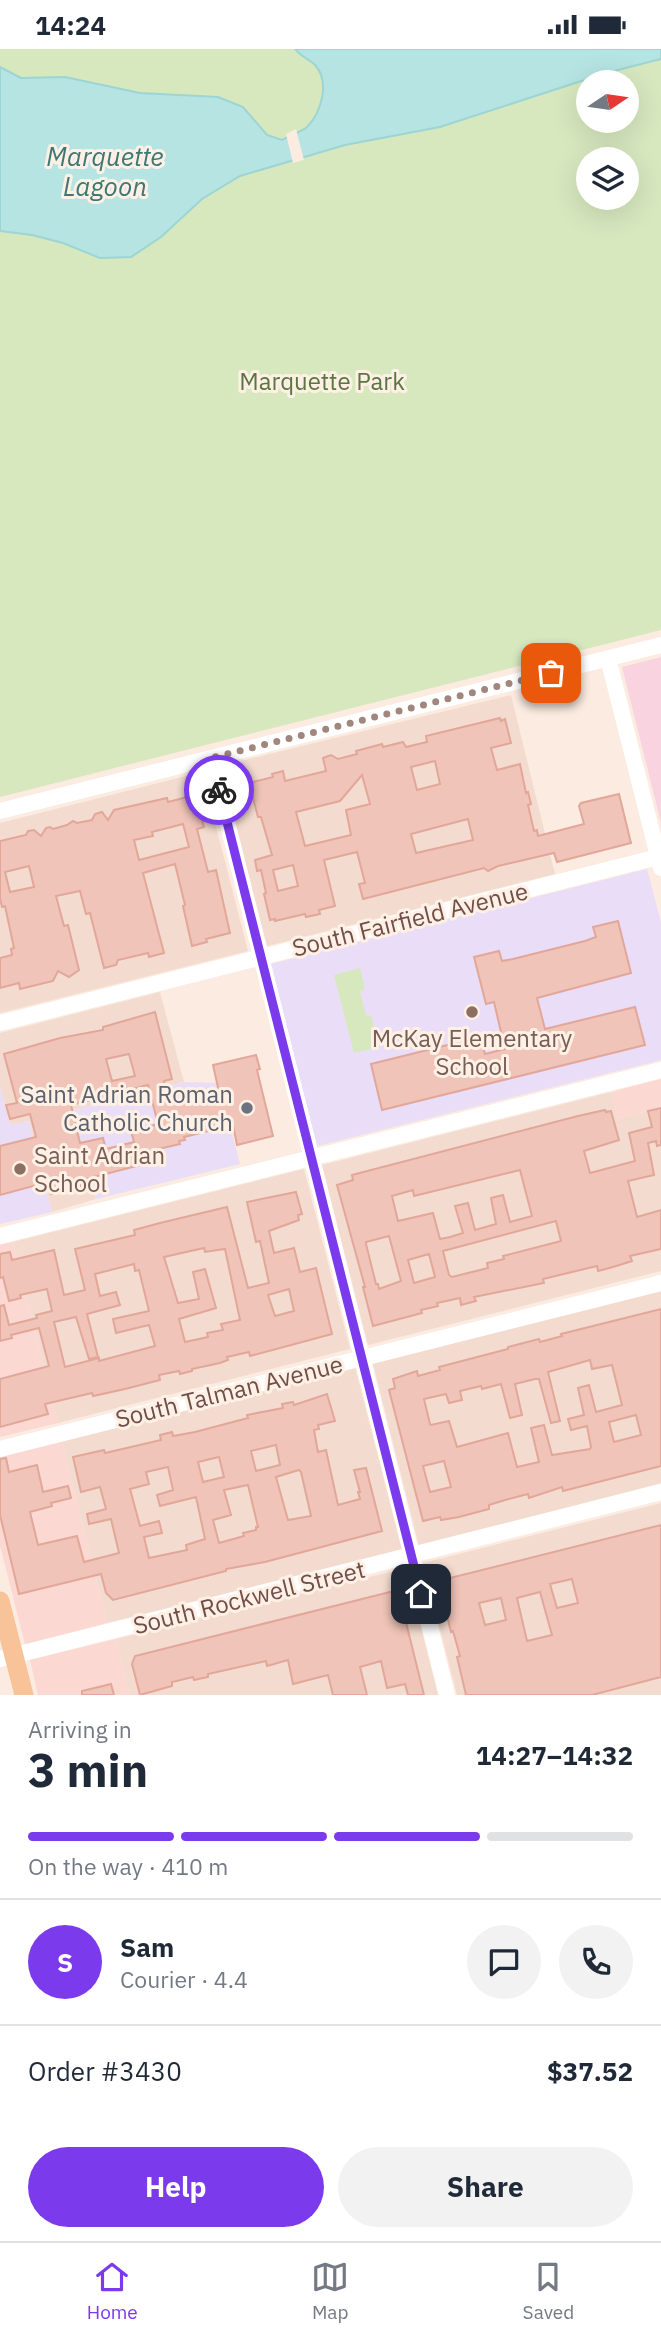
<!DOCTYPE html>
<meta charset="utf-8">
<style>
body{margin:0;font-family:"IBM Plex Sans",sans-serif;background:#f2f2f3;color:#1f2937;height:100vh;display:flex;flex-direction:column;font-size:26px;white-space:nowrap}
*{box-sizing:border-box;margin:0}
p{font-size:23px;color:#747a83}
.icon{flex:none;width:38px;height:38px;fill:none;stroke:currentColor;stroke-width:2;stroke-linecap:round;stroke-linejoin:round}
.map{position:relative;height:1646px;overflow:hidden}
.details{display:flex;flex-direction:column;background:#fff;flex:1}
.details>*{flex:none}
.needle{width:46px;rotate:77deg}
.buttons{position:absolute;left:576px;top:21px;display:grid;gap:14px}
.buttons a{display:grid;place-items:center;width:63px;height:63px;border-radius:50%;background:#fff;box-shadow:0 7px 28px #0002;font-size:35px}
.pin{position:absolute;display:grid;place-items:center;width:60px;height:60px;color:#fff;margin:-30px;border-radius:14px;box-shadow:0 4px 10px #0006}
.courier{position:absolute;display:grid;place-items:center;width:70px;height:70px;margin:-35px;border:5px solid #7c3aed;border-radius:50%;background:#fff;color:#222;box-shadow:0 2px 9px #0007}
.summary em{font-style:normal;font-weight:700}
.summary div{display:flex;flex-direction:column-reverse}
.summary{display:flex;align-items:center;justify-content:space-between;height:119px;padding:0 28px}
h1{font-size:46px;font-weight:700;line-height:52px}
.bar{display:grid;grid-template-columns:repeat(4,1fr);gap:10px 7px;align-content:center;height:84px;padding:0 28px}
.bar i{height:9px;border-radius:5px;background:#e0e1e3}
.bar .active{background:#7c3aed}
.bar p{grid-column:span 4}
.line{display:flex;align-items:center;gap:18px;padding:0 28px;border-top:2px solid #e0e1e3}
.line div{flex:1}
.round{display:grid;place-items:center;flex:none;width:74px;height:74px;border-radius:37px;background:#f2f2f3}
.action{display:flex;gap:14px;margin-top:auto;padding:14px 28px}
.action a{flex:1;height:80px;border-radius:42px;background:#7c3aed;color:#fff;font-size:28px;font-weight:700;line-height:80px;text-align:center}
.action a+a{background:#f2f2f3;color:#1f2937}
.status{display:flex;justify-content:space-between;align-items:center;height:49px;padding:0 35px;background:#fff;direction:ltr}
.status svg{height:19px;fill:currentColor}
.tab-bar{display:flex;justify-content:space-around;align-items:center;height:98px;border-top:2px solid #e0e1e3;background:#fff;font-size:19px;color:#747a83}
.tab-bar a{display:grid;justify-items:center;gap:4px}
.tab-bar .active{color:#7c3aed}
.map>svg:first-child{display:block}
</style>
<div class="status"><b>14:24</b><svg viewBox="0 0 49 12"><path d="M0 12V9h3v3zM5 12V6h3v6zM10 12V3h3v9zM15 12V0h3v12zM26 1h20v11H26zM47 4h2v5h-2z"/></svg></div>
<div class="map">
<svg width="661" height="1646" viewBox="0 0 661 1646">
<rect width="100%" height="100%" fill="#fbebe0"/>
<!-- residential -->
<path fill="#f3dccf" d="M511 646 555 825 267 897 220 717Z
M202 723 248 902 0 964V774Z
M160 943 184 1033 73 1061 96 1150 52 1163 29 1072 10 1076 0 1038V984Z
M611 1043 618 1070 661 1058V1222L368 1296 322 1116Z
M304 1120 350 1300 58 1374 13 1193Z
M661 1241V1434L419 1497 373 1315Z
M355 1318 402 1501 107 1574 62 1392Z
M661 1454V1646H457L423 1514Z
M406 1519 438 1646H130L116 1590Z"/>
<!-- commercial -->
<path fill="#fcd8d3" d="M661 1030V1058L618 1070 611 1043Z
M13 1193 58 1374 0 1388V1196Z
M62 1392 107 1574 25 1595 0 1497V1407Z
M116 1590 130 1646H38L30 1611Z"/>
<!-- education -->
<path fill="#e9ddf7" d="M647 820 661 873V1011L317 1097 271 915Z
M184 1033 219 1034 240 1115 96 1150 73 1061Z
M0 1038 10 1076 29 1072 52 1163 0 1175Z"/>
<!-- medical -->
<path fill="#f9d3df" d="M661 608V774L622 618Z"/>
<!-- green -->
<path fill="#d7e8bf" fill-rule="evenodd" d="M0 0H661V581L0 748ZM588 33H626V72H588ZM588 110H626V149H588Z
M360 919 365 940 360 942 366 967 371 966 379 998 354 1004 334 926Z"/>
<!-- water -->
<path fill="#b5e4e2" stroke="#9cd5d3" stroke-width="2" d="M295 0H661V10L606 24 440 78 345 96 240 127 202 150 161 188 131 208 100 209 63 194 32 186 0 182V18L21 29 65 28 140 44 218 48 243 58 267 86 282 91C289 87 301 83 307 78 321 64 330 34 316 17 311 11 302 9 295 0Z"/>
<!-- pier -->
<path fill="#fbebe0" d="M296 80 304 111 293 114 286 85Z"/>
<!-- building -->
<path fill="#f0c4b8" stroke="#e2a799" stroke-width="2" fill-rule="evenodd" d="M500 669 501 672 505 670 511 694 491 699 497 721 520 715 526 744 528 743 531 755 528 756 534 782 537 781 538 787 584 775 579 757 581 754 619 745 631 794 557 813 554 804 498 817 488 822 484 819 363 850 359 835 365 834 357 803 324 811 335 857 319 861 320 865 306 868 305 865 275 872V870L270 871 264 845 266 844 261 821 257 822 255 811 272 806 261 768H258L249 734 273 728 272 725 283 722 285 732 326 722 323 709 331 706 338 710 357 705 356 702 382 695 383 698 403 693 406 698 427 693 426 687ZM435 712 440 735 417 741 411 718ZM362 726 370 755 346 761 351 786 305 797 296 763 340 752ZM468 770 473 791 416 804 411 785ZM293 816 298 837 278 842 273 821Z
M195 746 204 778 197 780 208 823 216 821 230 884 206 890 207 893 192 897 183 857 185 856 175 815 143 824 164 904 149 908 148 904 118 911 116 916 104 919 90 864 86 865 80 842 56 847 64 877 68 876 79 921 69 928 58 922 53 932 20 940 19 934 0 939V909L12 906 11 900 14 899 5 857 2 858 0 849V792L26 786 28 782 34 781 41 787 46 779 50 778 53 780 67 776 73 772 77 774 92 771 95 765 102 763 108 771 114 761 167 749 168 753ZM183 775 189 798 139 811 134 791 153 787 152 783ZM29 817 34 838 10 843 5 823Z
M618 872 631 924 537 949 545 980 635 958 645 996 382 1061 371 1015 480 988 485 1005 505 1000 494 953 486 955 474 908 499 902 502 912 513 910 585 892 596 888 593 878Z
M155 963 172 1030 164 1032 170 1055 219 1043 213 1016 256 1006 260 1020 257 1021 273 1087 237 1096 233 1076 184 1088 185 1091 179 1092 180 1095 150 1102 152 1113 86 1130 87 1135 51 1145 48 1133 0 1146V1097L36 1088 30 1065 10 1070 6 1056 17 1054 4 1005 60 989 103 981V978ZM129 1005 135 1027 112 1032 106 1010ZM148 1036 158 1075 131 1082 134 1093 106 1100 103 1089 80 1094 71 1056Z
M661 1059V1096L657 1097 656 1092 648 1094 654 1126 628 1132 637 1168 661 1161V1200L630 1207 632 1212 613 1218 598 1222 597 1217 543 1230 544 1234 474 1248 476 1252 461 1256 460 1249 437 1254 438 1257 421 1261 422 1264 373 1277 363 1238H365L337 1136 353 1131 352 1126 578 1067 605 1061 606 1063 611 1062 619 1091 584 1102 590 1124 635 1112 629 1084 652 1078 648 1062ZM520 1121 532 1167 510 1173 503 1146 491 1149 496 1175 475 1181 468 1154 455 1157 463 1184 450 1188 440 1190 433 1164 398 1172 392 1147 413 1141 414 1147ZM556 1172 561 1192 503 1207 504 1210 487 1214 488 1219 452 1228 449 1226 443 1202ZM389 1187 401 1232 379 1240 378 1235H376L366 1195V1193ZM429 1205 435 1228 414 1234 408 1211Z
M296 1143 302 1165 298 1166 299 1171 269 1182 274 1204 294 1199 300 1223 316 1219 332 1285 250 1307 249 1303 227 1308 228 1311 220 1314 192 1320V1322L180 1325 179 1322 159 1326 160 1331 125 1340 93 1347 92 1344 45 1355 48 1365 0 1378V1330L49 1317 39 1279 11 1286 12 1289 0 1292V1257L4 1256 9 1276 37 1269 36 1266 52 1262 47 1240 20 1246 21 1249 9 1252 3 1228 0 1229V1205L10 1203 12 1211 54 1201 64 1246 85 1241 75 1200 135 1186 134 1181 160 1174 227 1158 248 1239 269 1234 260 1192 256 1193 247 1153ZM204 1199 205 1203 225 1200 240 1271 221 1275 223 1281 207 1284 208 1288 185 1293 179 1270 216 1259 205 1220 193 1223 199 1250 178 1254 164 1208ZM134 1215 135 1222 139 1221 149 1262 113 1270 116 1284 149 1276 155 1297 99 1312V1309L65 1318 54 1273 76 1268 89 1310 98 1308 87 1265 120 1256 116 1243 100 1247 95 1225ZM289 1240 294 1262 275 1267 268 1246Z
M661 1260V1417L563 1442 562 1438 529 1449 528 1445 505 1451 489 1456V1460L459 1468 441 1471 440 1468 423 1472 389 1341 395 1339 393 1330 417 1322 418 1327 440 1321 439 1318 508 1300V1298L539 1290 540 1293 562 1287 561 1285ZM590 1311 592 1320 612 1316 622 1356 596 1363 589 1336 578 1339 584 1366 568 1370 571 1381 587 1377 591 1398 590 1400 552 1406 544 1376 531 1379 539 1413 517 1418 508 1384 457 1398 449 1372 431 1376 430 1375 424 1350 446 1345 449 1354 462 1351 460 1342 481 1337 482 1340 501 1335 510 1369 522 1366 515 1335 535 1330H539L551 1374 560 1372 548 1323ZM636 1366 641 1386 614 1393 609 1373ZM444 1412 451 1438 430 1443 423 1417Z
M327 1345 335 1372 318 1376 319 1380 314 1381 318 1403 326 1401 338 1456 360 1450 358 1443H360L354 1421 366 1419 382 1482 265 1513 226 1520V1522L113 1551 106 1544 101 1525 19 1545 0 1466V1410L6 1409 9 1423 37 1416 43 1443 68 1437 71 1449 51 1454 52 1457 30 1463 38 1496 77 1487 84 1513 119 1504 111 1470 89 1475 87 1465 106 1460 100 1438 81 1443 73 1408 104 1401 105 1404 161 1391 160 1386 172 1383 173 1387 195 1383 248 1369 247 1366 283 1359 282 1355 293 1353 294 1356ZM276 1396 280 1416 256 1422 251 1402ZM219 1408 224 1428 203 1433 198 1413ZM168 1418 173 1441 157 1446 160 1457 196 1448 205 1490 186 1496 187 1501 149 1509 144 1488 162 1484 159 1472 140 1477 130 1440 149 1435 146 1423ZM299 1421 301 1423 311 1467 288 1471 276 1428ZM248 1436 258 1478H256V1481L243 1484 244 1487 219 1494 213 1471 231 1466 224 1441Z
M661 1476V1628L592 1646H466L457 1608 460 1607 453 1582 451 1583 438 1532ZM572 1530 578 1554 557 1559 550 1535ZM540 1543 552 1586 527 1592 517 1549ZM501 1549 506 1571 485 1576 479 1554Z
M398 1541 424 1646H408L405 1635 387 1639 381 1612 360 1618 367 1646H333L328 1626 293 1635 288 1611 267 1617 266 1612 208 1625V1628L194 1631 193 1628 172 1633V1637L140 1646 132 1615 135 1607Z
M111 1635 114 1646H82V1642Z"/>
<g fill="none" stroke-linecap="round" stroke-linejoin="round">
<!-- minor -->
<path stroke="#fff" stroke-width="16" d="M608 609 661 819
M211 709 447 1646
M0 762 661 596
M0 974 658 808
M0 1187 661 1021
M0 1400 661 1234
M0 1610 661 1443"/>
<!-- major -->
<path stroke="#f9c399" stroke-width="19" d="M0 1552 24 1646"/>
</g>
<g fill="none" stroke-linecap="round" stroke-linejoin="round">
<!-- done -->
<path stroke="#a1867d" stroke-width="7" stroke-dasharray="0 12.6" d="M219 741 211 709 551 624"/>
<!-- route -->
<path stroke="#7c3aed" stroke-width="9" d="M219 741 421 1545"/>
</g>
<!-- markers -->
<g fill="#8d6e63" stroke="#fff0e5" stroke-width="2.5">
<circle cx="472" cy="963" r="7"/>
<circle cx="20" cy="1120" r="7"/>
</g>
<circle fill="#6b7280" stroke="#fff0e5" stroke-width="2.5" cx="247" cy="1059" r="7"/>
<g text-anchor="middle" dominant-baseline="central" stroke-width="6" stroke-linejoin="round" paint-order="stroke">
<!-- park labels -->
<g font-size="24" fill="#5b7741" stroke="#fff0e5">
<text x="322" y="332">Marquette Park</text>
</g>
<!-- street labels -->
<g font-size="24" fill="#714f48" stroke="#fff0e5">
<text transform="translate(410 870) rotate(-14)">South Fairfield Avenue</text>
<text transform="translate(229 1342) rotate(-14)">South Talman Avenue</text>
<text transform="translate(249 1548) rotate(-14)">South Rockwell Street</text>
</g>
<!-- education labels -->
<g font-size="24" fill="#785e54" stroke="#fff0e5">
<text x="472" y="989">McKay Elementary<tspan x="472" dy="28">School</tspan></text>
<text x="34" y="1106" text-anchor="start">Saint Adrian<tspan x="34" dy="28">School</tspan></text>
</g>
<!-- worship labels -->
<g font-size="24" fill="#5b616d" stroke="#fff0e5" text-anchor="end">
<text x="233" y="1045">Saint Adrian Roman<tspan x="233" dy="28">Catholic Church</tspan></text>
</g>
<!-- water labels -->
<g font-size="26" font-style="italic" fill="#3d7776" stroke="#fff0e5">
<text x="105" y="107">Marquette<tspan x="105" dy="30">Lagoon</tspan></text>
</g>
</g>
</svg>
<div class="buttons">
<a><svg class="needle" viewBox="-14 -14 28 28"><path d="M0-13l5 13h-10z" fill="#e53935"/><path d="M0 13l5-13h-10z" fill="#747a83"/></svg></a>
<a><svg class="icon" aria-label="layers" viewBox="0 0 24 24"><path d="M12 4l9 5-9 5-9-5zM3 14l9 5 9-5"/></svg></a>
</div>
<div class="pin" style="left:551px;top:624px;background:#ea580c"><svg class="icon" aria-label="bag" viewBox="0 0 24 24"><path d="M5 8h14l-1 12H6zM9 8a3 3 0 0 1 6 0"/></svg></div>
<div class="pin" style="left:421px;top:1545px;background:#1f2937"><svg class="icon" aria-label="home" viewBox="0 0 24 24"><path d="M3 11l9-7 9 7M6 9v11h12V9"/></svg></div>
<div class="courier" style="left:219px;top:741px"><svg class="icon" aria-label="bike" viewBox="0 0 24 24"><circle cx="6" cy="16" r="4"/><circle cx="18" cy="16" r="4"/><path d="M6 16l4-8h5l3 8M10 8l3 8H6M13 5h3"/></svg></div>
</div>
<section class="details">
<div class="summary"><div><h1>3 min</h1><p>Arriving in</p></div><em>14:27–14:32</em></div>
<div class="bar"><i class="active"></i><i class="active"></i><i class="active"></i><i></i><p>On the way · 410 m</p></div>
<div class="line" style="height:126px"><b class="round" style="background:#7c3aed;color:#fff">S</b><div><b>Sam</b><p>Courier · 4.4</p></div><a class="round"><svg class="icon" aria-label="chat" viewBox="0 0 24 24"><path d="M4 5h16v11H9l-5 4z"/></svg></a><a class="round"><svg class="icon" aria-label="phone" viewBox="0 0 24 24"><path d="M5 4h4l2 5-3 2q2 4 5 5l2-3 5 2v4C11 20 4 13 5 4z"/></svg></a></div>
<div class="line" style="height:91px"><div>Order #3430</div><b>$37.52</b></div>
<div class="action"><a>Help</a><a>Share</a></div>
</section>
<nav class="tab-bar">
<a class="active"><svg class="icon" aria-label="home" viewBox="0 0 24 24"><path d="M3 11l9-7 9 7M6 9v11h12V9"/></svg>Home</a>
<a><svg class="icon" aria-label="map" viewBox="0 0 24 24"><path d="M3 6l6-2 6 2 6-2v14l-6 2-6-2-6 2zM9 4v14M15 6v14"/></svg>Map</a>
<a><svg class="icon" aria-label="saved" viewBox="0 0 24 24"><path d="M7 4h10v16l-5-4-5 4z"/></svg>Saved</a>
</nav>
